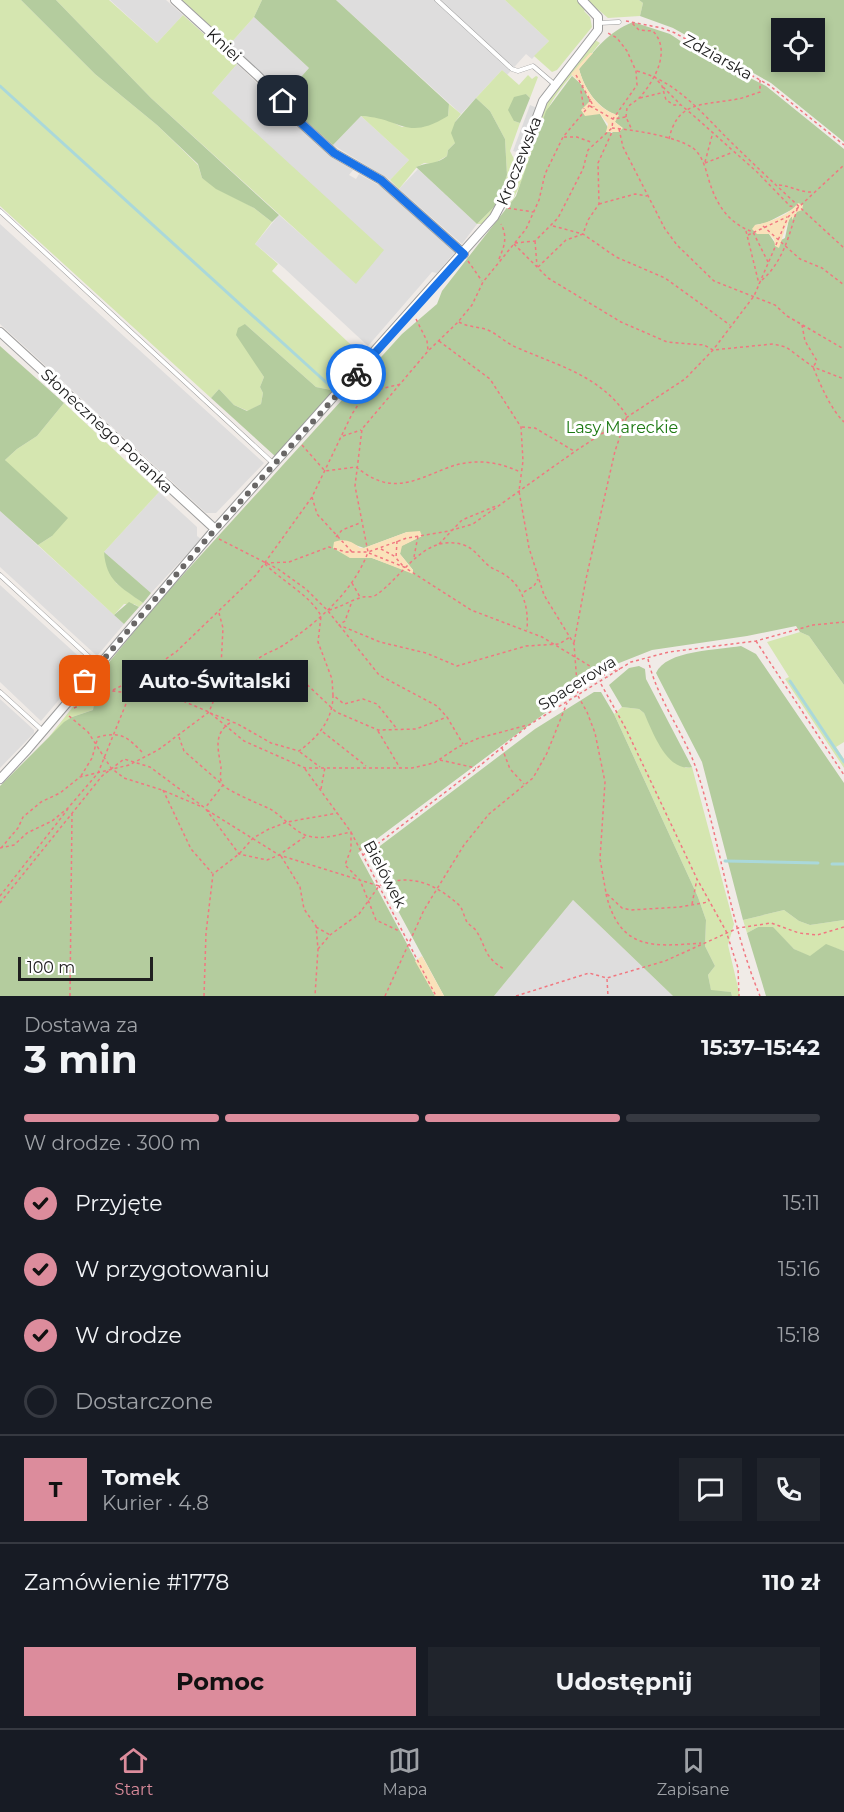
<!DOCTYPE html>
<html lang="pl">
<meta charset="utf-8">
<style>
body{margin:0;font-family:Montserrat,sans-serif;background:#20242c;color:#f1f3f6;height:100vh;display:flex;flex-direction:column;font-size:22px;white-space:nowrap}
*{box-sizing:border-box;margin:0}
p{font-size:20px;color:#9ea1a6}
.icon{flex:none;width:33px;height:33px;fill:none;stroke:currentColor;stroke-width:2;stroke-linecap:round;stroke-linejoin:round}
.map{position:relative;height:996px;overflow:hidden}
.drawer{display:flex;flex-direction:column;background:#171b24;flex:1}
.drawer>*{flex:none}
.fabs{position:absolute;left:771px;top:18px;display:grid;gap:12px}
.fabs a{display:grid;place-items:center;width:54px;height:54px;border-radius:0px;background:#171b24;box-shadow:0 3px 9px #0003;font-size:30px}
.scale{position:absolute;left:18px;bottom:15px;width:135px;box-sizing:border-box;padding-left:6px;border:3px solid #202020;border-top:0;font-size:16px;line-height:21px;white-space:nowrap;color:#202020;-webkit-text-stroke:4px #fff;paint-order:stroke}
.pin{position:absolute;display:grid;place-items:center;width:51px;height:51px;color:#fff;margin:-26px;border-radius:12px;box-shadow:0 3px 9px #0006}
.courier{position:absolute;display:grid;place-items:center;width:60px;height:60px;margin:-30px;border:4px solid #1a73e8;border-radius:50%;background:#fff;color:#222;box-shadow:0 2px 8px #0007}
.bubble{position:absolute;height:42px;border-radius:0px;background:#171b24;box-shadow:0 3px 9px #0003;font-size:20px;font-weight:700;line-height:42px;text-align:center}
.summary em{font-style:normal;font-weight:700}
.summary div{display:flex;flex-direction:column-reverse}
.summary{display:flex;align-items:center;justify-content:space-between;height:102px;padding:0 24px}
h1{font-size:39px;font-weight:700;line-height:45px}
.bar{display:grid;grid-template-columns:repeat(4,1fr);gap:9px 6px;align-content:center;height:72px;padding:0 24px}
.bar i{height:8px;border-radius:4px;background:#363941}
.bar .on{background:#dc8c9c}
.bar p{grid-column:span 4}
.line{display:flex;align-items:center;gap:15px;padding:0 24px;border-top:2px solid #363941}
.line div{flex:1}
.round{display:grid;place-items:center;flex:none;width:63px;height:63px;border-radius:0px;background:#20242c}
ol{padding:0 24px;list-style:none}
li{display:flex;align-items:center;gap:18px;height:66px}
li p{margin-inline-start:auto}
li .icon{padding:6px;border-radius:50%;background:#dc8c9c;color:#111;stroke-width:4}
li:last-child{color:#9ea1a6}
li i{width:33px;height:33px;border:3px solid #363941;border-radius:50%}
.action{display:flex;gap:12px;margin-top:auto;padding:12px 24px}
.action a{flex:1;height:69px;border-radius:0px;background:#dc8c9c;color:#111;font-size:24px;font-weight:700;line-height:69px;text-align:center}
.action a+a{background:#20242c;color:#f1f3f6}
.tabs{display:flex;justify-content:space-around;align-items:center;height:84px;border-top:2px solid #363941;background:#171b24;font-size:16px;color:#9ea1a6}
.tabs a{display:grid;justify-items:center;gap:3px}
.tabs .on{color:#dc8c9c}
.map>svg:first-child{display:block}
</style>
<div class="map">
<svg width="844" height="996" viewBox="0 0 844 996">
<rect width="100%" height="100%" fill="#f0ebe7"/>
<!-- residential -->
<path fill="#dedddd" d="M110 0H166L183 15 157 43Z
M336 0H505L549 41 532 59 526 54 507 75 502 70 461 114Z
M254 17 309 68 285 95 230 44Z
M237 64 276 101 300 129 331 157 353 170 349 175 356 179 359 174 382 187 455 252 437 273 432 272 368 346 284 268 255 244 279 215 356 283 212 93Z
M361 116 409 160 390 180 333 145Z
M418 169 477 224 462 244 399 189Z
M0 224 264 463 216 513H206L0 324Z
M159 492 197 527V536L201 539 151 593 104 552Z
M0 511 124 624 97 656 0 567Z
M0 585 85 662 86 668 41 721 0 682Z
M0 699 34 730V733L0 768Z
M573 900 673 996H494Z"/>
<!-- grass -->
<path fill="#d5e6b0" d="M0 0H21L95 74 157 125 198 165 202 178 254 208 272 222 255 244 278 264 272 271 363 356V359L336 394 331 390 316 387 245 324 257 366 264 377 260 387 263 393 261 404 248 411 234 405 219 389 211 398 0 206Z
M56 0H109L157 43 183 15 237 64 212 93 384 250 356 284 151 98Z
M182 0H262L254 17 230 44Z
M505 0H577L586 9 584 11 590 17 592 27 557 70 552 72 534 56 549 41Z
M587 0H639L643 3 640 16 608 18Z
M595 40 600 43C583 65 559 85 547 111 532 142 528 177 509 206L548 100Z
M502 70 519 85 528 75 532 79 536 76 538 77 530 98 526 94 514 121 520 123 510 151 516 163C507 186 498 204 484 224H477L497 204 507 175 505 139 490 111 476 98Z
M449 104 461 114 455 122V143L448 150 447 156 433 164 424 163 417 167 399 189 390 180 409 160 361 116 382 117 402 127 448 116Z
M64 403 159 492 104 552 116 583 143 603 139 607 134 604H124L114 615 38 545 52 536 5 460 17 449 37 436Z
M800 632 809 636 844 685V742L836 747 844 759V768L785 679 789 677 767 642Z
M87 689 94 703 93 710 72 717 49 737Z
M622 707 639 709 644 713 666 754 686 768 692 767 732 917 734 924 728 945 740 996H732L731 992 711 991 708 975 715 966 705 946 706 920 698 897 614 714Z
M784 910 799 921 810 925 844 920V951L826 945 810 957 794 949 773 928 758 927 747 933 743 920Z"/>
<!-- forest -->
<path fill="#b4cc9e" fill-rule="evenodd" d="M21 0H56L151 98 279 215 272 222 254 208 216 189 202 178 198 164 157 125 95 74Z
M262 0H336L449 104 448 116C405 142 402 118 361 116L333 145 306 121 285 95 309 68 254 17Z
M639 0H844V142L771 83 673 28 640 16 643 3ZM782 28H814V62H782Z
M633 22 670 34 691 48 766 86 844 149V685L809 636 800 632 796 626 747 636 652 650 604 669 358 853 435 996H0V786L64 722 72 717 93 710 94 703 87 689 161 599 402 334 437 304 442 291 516 196 546 111 572 76 582 85 590 101 587 105 600 114 611 133 622 128 615 122 614 114C596 106 584 88 579 69 596 49 608 32 633 22ZM795 208 799 210 789 219 785 238 775 243 769 234 764 233 755 225 766 223ZM407 532 422 536 401 546 400 554 413 570V573L372 558H350L341 540 364 548Z
M526 94 530 98 520 123 514 121 508 110 514 97Z
M476 98 490 111 505 139 507 175 497 204 477 224 416 167C427 162 438 164 447 156L448 150 455 143 451 133 455 122Z
M245 324 316 387 331 390 336 394 276 457 211 398 219 389 234 405 247 411 261 404 263 393 260 387 264 377 236 335 238 328Z
M0 346 64 403 37 436 17 449 5 460 68 518 52 536 38 545 0 511Z
M104 552 151 593 143 603C121 587 106 581 104 552Z
M129 602 139 607 124 624 114 615Z
M741 646 756 654 844 783V920L810 925 799 921 784 910 743 920 702 762 656 673C666 650 718 650 741 646Z
M639 666 645 669 646 679 692 767C667 773 652 730 644 713L639 709 622 707 609 685 629 668Z
M594 692H601L614 714 698 897 706 920 705 946 715 966 708 975 711 990 731 992 732 996H673L573 900 494 996H444L368 855 535 729Z
M758 927H773L794 949 810 956 826 944 844 951V996H766L747 933Z"/>
<!-- sand -->
<path fill="#fae2ba" d="M590 53H593L579 69C584 88 598 111 619 115L615 122 623 128 619 132H606L608 124 600 114 585 116 581 110 590 101 582 85 571 74Z
M798 203 803 205 802 210 797 212 792 220V216C785 224 783 238 779 248L775 246 774 239 769 234H757L752 229 755 225C770 222 788 216 798 203Z
M420 531 422 536 402 546 400 554 413 570V574L372 558H350L333 548 334 542C344 538 352 541 360 548H364L407 532Z
M422 956 444 996H435L415 961Z"/>
<!-- parking -->
<path fill="#dcdcdc" d="M530 105 537 108 520 153 513 151Z"/>
<g fill="none" stroke-linecap="round" stroke-linejoin="round">
<!-- stream -->
<path stroke="#aad8da" stroke-width="3" d="M0 86 329 385
M790 681 844 762
M725 861 818 863
M832 864H844"/>
<!-- service casing -->
<g stroke="#9d9d9d" stroke-width="5">
<path id="service" d="M437 0 512 69 518 71 533 66 554 84
M599 23 619 22
M0 211 274 464
M0 575 98 665
M0 692 43 731"/>
</g>
<!-- minor casing -->
<g stroke="#9d9d9d" stroke-width="10">
<path id="minor" d="M175 0 257 75 283 101 301 123 334 153 381 180 464 254
M0 332 215 529
M0 779 27 750 211 534 494 217 512 184 543 101 598 30V17L582 0"/>
</g>
<!-- path -->
<path stroke="#f17780" stroke-width="1.5" stroke-dasharray="3 3" stroke-linecap="butt" d="M626 21 662 28 675 33 769 85 844 145
M637 71C679 82 704 116 734 145 770 180 807 214 844 248
M576 75 594 107
M654 76 662 86 666 100 674 105H681L694 116 757 172 790 206 795 207
M583 85 581 91 584 109
M663 87 681 105
M640 98 661 93
M590 106 613 119 626 117 631 128
M626 117 627 108C631 103 637 101 641 96 656 78 671 50 653 31L639 30 631 22
M612 128C634 130 675 136 693 148 702 155 705 167 708 177 715 202 727 223 753 232L768 262
M619 129 623 147 665 229 677 245 714 281 775 305 787 316 844 349
M564 137H577L591 142
M669 139C677 102 701 105 732 100 741 99 751 95 760 92V80
M705 162 713 132
M705 163 731 153
M779 185C791 186 799 192 811 192
M599 204 635 194 647 196
M508 208 533 212
M553 226 583 234 616 257 665 278 730 325
M763 226 800 259 822 268 844 285
M746 231 759 284
M748 235 787 217
M535 241 537 266
M515 243 535 241 558 218 583 169 588 150 612 128 613 119 637 85 636 71 627 51 617 38 606 32
M514 244 548 278 621 322 667 342 704 345 713 350 773 344 786 347 813 367 844 379
M499 259C504 247 508 237 501 224
M468 261 482 281
M538 267 566 240 583 234 588 220 599 204 598 163 612 132
M762 280C784 261 790 232 798 206
M416 319 427 341 428 350
M459 322C469 328 480 326 490 331 500 336 507 344 518 348 559 366 601 376 627 416L615 451 586 579 574 643
M802 325 805 341 817 361 813 367C821 386 830 408 844 422
M439 341 490 379 521 427 523 461 519 491 529 548 544 595 574 644 578 696 587 712 595 733 605 782 600 859 606 893 622 908 631 910 680 907 708 902
M368 392 401 384
M522 427 535 428 574 451
M343 436 361 430
M302 445 325 471 356 467C391 495 411 482 447 468 472 458 497 461 520 472
M312 497 317 514 353 553
M336 537 342 530 360 523
M219 539 278 569 306 589 328 611 379 675 437 706 447 717 463 744
M397 541 396 558 403 566
M439 544 462 520 496 506
M381 549 396 557
M369 553 404 567 471 610 542 637 608 677
M414 557 418 536
M265 563 289 562 329 547 346 552H368L407 538 449 531 473 524 574 452 685 379 713 350 754 296 788 217 844 165
M265 564C282 581 311 596 321 616L318 642 332 679 333 695 344 704 363 699 377 704 397 729
M352 583 360 597
M524 592 534 586 538 579
M351 604 345 621 339 625 380 642 426 653 457 666 526 646 559 644 570 637
M329 610C341 607 351 600 363 597 367 596 372 598 376 595 403 577 424 532 464 545 478 550 483 565 496 570 522 581 529 605 527 630
M756 641 844 775
M648 659C657 700 684 732 697 771 721 845 730 924 760 996
M601 672 620 669
M601 684 626 729 697 879 726 931 738 968 739 996
M220 685C237 681 245 669 258 659 265 653 274 651 282 646 316 624 354 591 368 552L355 486 362 429 428 351 458 322 472 305 483 282 526 229 539 200 545 174 563 137 589 106 590 99
M113 690 135 679
M333 695C333 720 318 737 299 751L271 743 236 723 231 722C213 734 218 748 221 767 221 772 219 780 223 785 228 791 259 804 268 808 281 814 291 829 305 835 320 841 336 835 351 832V849L345 865 360 880 376 920 397 930 401 929
M179 698C197 697 217 697 234 690 251 684 268 671 286 670L298 676 336 712 378 730 416 729 447 717
M74 708 112 691 176 698 209 712 244 741 305 768H412L434 763 458 747 479 738 528 725
M210 713 231 721
M69 716 88 732 111 768 124 778 162 790 200 806
M378 731 400 768
M323 732 366 766
M179 737 184 751 223 785 205 808
M502 748 510 769 524 784
M300 752 320 767
M440 760 476 768
M305 769 351 832 436 996
M81 776 92 758 98 737C122 731 127 737 144 754
M321 789 325 767
M163 790 191 849 212 873
M207 810 279 855 379 886
M0 848 14 845 27 833 52 821 68 808 98 773 136 679 176 652 256 575 312 497 352 414 366 393 374 365
M1 848 18 828 23 817 41 802 60 793 80 777 129 765 158 750 209 712 220 685 223 628 219 613
M363 855 477 768 529 725 631 662 669 652 756 641 813 625 844 622
M281 856 300 887 304 909 316 926 318 949 315 996
M606 894C620 950 652 947 701 943
M0 896 68 809
M0 903 102 776 124 759 150 767 205 808 239 854 267 860 279 855 306 836
M692 904 697 879
M316 927 330 935
M318 949 330 935 359 914 379 886C409 872 436 884 459 905 463 909 464 917 467 922 470 926 475 928 477 932 487 949 484 957 504 969
M607 979 608 996
M70 996 72 813
M204 996 206 933 213 874 239 854 253 838 269 829 287 822 338 813
M385 996 424 910 464 845 489 814 533 778 547 753 567 703
M516 996 589 973 607 978 665 961 738 928 771 923 799 933 817 935 844 927"/>
<!-- service -->
<use href="#service" stroke="#fff" stroke-width="4"/>
<!-- minor -->
<use href="#minor" stroke="#fff" stroke-width="8"/>
</g>
<g fill="none" stroke-linecap="round" stroke-linejoin="round">
<!-- done -->
<path stroke="#696766" stroke-width="6" stroke-dasharray="0 10.8" d="M85 681 211 534 356 374"/>
<!-- route -->
<path stroke="#1a73e8" stroke-width="8" d="M283 101 301 123 334 153 381 180 464 254 356 374"/>
</g>
<g text-anchor="middle" dominant-baseline="central" stroke-width="6" stroke-linejoin="round" paint-order="stroke">
<!-- street labels -->
<g font-size="16" fill="#202020" stroke="#fff">
<text transform="translate(224 45) rotate(43)">Kniei</text>
<text transform="translate(718 57) rotate(29)">Zdziarska</text>
<text transform="translate(519 161) rotate(-68)">Kroczewska</text>
<text transform="translate(107 431) rotate(43)">Słonecznego Poranka</text>
<text transform="translate(577 683) rotate(-32)">Spacerowa</text>
<text transform="translate(385 874) rotate(62)">Bielówek</text>
</g>
<!-- park labels -->
<g font-size="16" fill="#1d7913" stroke="#fff">
<text x="622" y="427">Lasy Mareckie</text>
</g>
</g>
</svg>
<div class="fabs">
<a><svg class="icon" aria-label="locate" viewBox="0 0 24 24"><circle cx="12" cy="12" r="6"/><path d="M12 2v4M12 18v4M2 12h4M18 12h4"/></svg></a>
</div>
<div class="scale">100 m</div>
<div class="pin" style="left:85px;top:681px;background:#ea580c"><svg class="icon" aria-label="bag" viewBox="0 0 24 24"><path d="M5 8h14l-1 12H6zM9 8a3 3 0 0 1 6 0"/></svg></div>
<div class="pin" style="left:283px;top:101px;background:#1f2937"><svg class="icon" aria-label="home" viewBox="0 0 24 24"><path d="M3 11l9-7 9 7M6 9v11h12V9"/></svg></div>
<div class="courier" style="left:356px;top:374px"><svg class="icon" aria-label="bike" viewBox="0 0 24 24"><circle cx="6" cy="16" r="4"/><circle cx="18" cy="16" r="4"/><path d="M6 16l4-8h5l3 8M10 8l3 8H6M13 5h3"/></svg></div>
<div class="bubble" style="left:122px;top:660px;width:186px">Auto-Świtalski</div>
</div>
<section class="drawer">
<div class="summary"><div><h1>3 min</h1><p>Dostawa za</p></div><em>15:37–15:42</em></div>
<div class="bar"><i class="on"></i><i class="on"></i><i class="on"></i><i></i><p>W drodze · 300 m</p></div>
<ol>
<li><svg class="icon" aria-label="check" viewBox="0 0 24 24"><path d="M5 12l5 5 9-10"/></svg>Przyjęte<p>15:11</p></li>
<li><svg class="icon" aria-label="check" viewBox="0 0 24 24"><path d="M5 12l5 5 9-10"/></svg>W przygotowaniu<p>15:16</p></li>
<li><svg class="icon" aria-label="check" viewBox="0 0 24 24"><path d="M5 12l5 5 9-10"/></svg>W drodze<p>15:18</p></li>
<li><i></i>Dostarczone</li>
</ol>
<div class="line" style="height:108px"><b class="round" style="background:#dc8c9c;color:#111">T</b><div><b>Tomek</b><p>Kurier · 4.8</p></div><a class="round"><svg class="icon" aria-label="chat" viewBox="0 0 24 24"><path d="M4 5h16v11H9l-5 4z"/></svg></a><a class="round"><svg class="icon" aria-label="phone" viewBox="0 0 24 24"><path d="M5 4h4l2 5-3 2q2 4 5 5l2-3 5 2v4C11 20 4 13 5 4z"/></svg></a></div>
<div class="line" style="height:78px"><div>Zamówienie #1778</div><b>110 zł</b></div>
<div class="action"><a>Pomoc</a><a>Udostępnij</a></div>
</section>
<nav class="tabs">
<a class="on"><svg class="icon" aria-label="home" viewBox="0 0 24 24"><path d="M3 11l9-7 9 7M6 9v11h12V9"/></svg>Start</a>
<a><svg class="icon" aria-label="map" viewBox="0 0 24 24"><path d="M3 6l6-2 6 2 6-2v14l-6 2-6-2-6 2zM9 4v14M15 6v14"/></svg>Mapa</a>
<a><svg class="icon" aria-label="saved" viewBox="0 0 24 24"><path d="M7 4h10v16l-5-4-5 4z"/></svg>Zapisane</a>
</nav>
